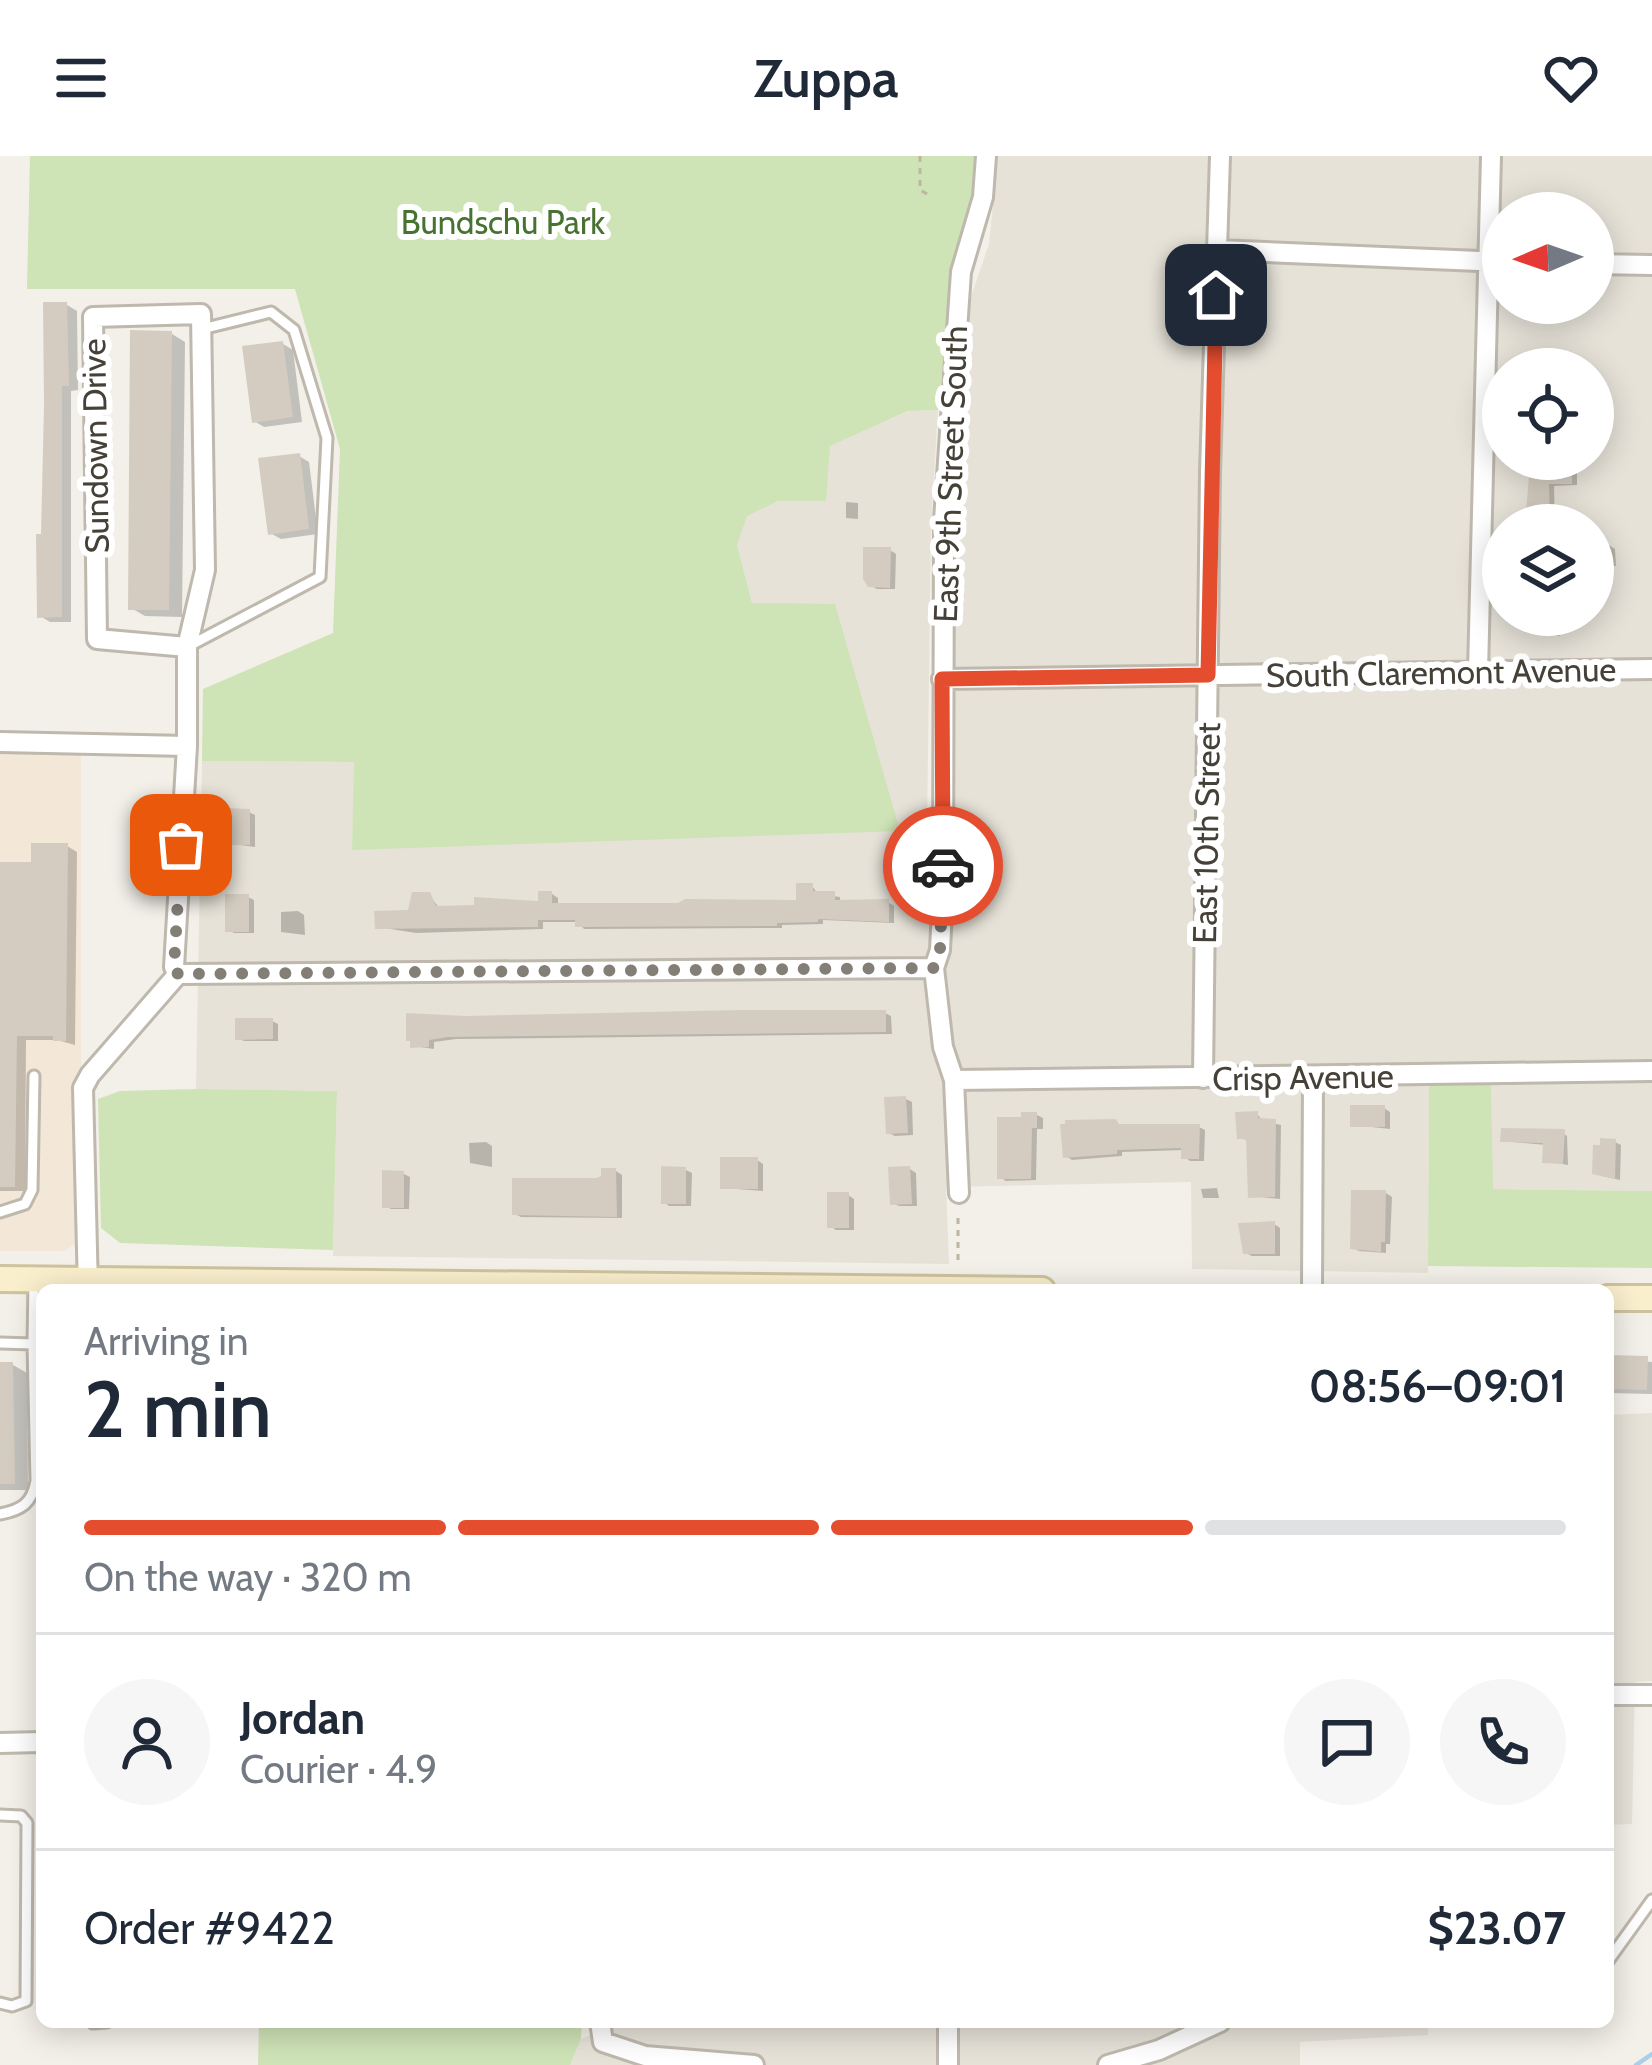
<!DOCTYPE html>
<meta charset="utf-8">
<style>
body{margin:0;font-family:Cabin,sans-serif;background:#f6f6f7;color:#1f2937;height:100vh;display:flex;flex-direction:column;font-size:45px;white-space:nowrap}
*{box-sizing:border-box;margin:0}
p{font-size:39px;color:#747a83}
.icon{flex:none;width:66px;height:66px;fill:none;stroke:currentColor;stroke-width:2;stroke-linecap:round;stroke-linejoin:round}
.map{position:relative;flex:1;overflow:hidden}
.panel{position:absolute;left:36px;top:1128px;width:1578px;height:744px;display:flex;flex-direction:column;background:#fff;border-radius:18px;box-shadow:0 6px 30px #0003}
.panel>*{flex:none}
.needle{width:78px;rotate:268deg}
.tools{position:absolute;left:1482px;top:36px;display:grid;gap:24px}
.tools a{display:grid;place-items:center;width:132px;height:132px;border-radius:50%;background:#fff;box-shadow:0 6px 30px #0003;font-size:60px}
.pin{position:absolute;display:grid;place-items:center;width:102px;height:102px;color:#fff;margin:-51px;border-radius:24px;box-shadow:0 6px 18px #0006}
.courier{position:absolute;display:grid;place-items:center;width:120px;height:120px;margin:-60px;border:9px solid #e54d2f;border-radius:50%;background:#fff;color:#222;box-shadow:0 3px 15px #0007}
.headline em{font-style:normal;font-weight:600}
.headline div{display:flex;flex-direction:column-reverse}
.headline{display:flex;align-items:center;justify-content:space-between;height:204px;padding:0 48px}
h1{font-size:78px;font-weight:600;line-height:90px}
.bar{display:grid;grid-template-columns:repeat(4,1fr);gap:18px 12px;align-content:center;height:144px;padding:0 48px}
.bar i{height:15px;border-radius:9px;background:#e0e1e3}
.bar .on{background:#e54d2f}
.bar p{grid-column:span 4}
.line{display:flex;align-items:center;gap:30px;padding:0 48px;border-top:3px solid #e0e1e3}
.line div{flex:1}
.round{display:grid;place-items:center;flex:none;width:126px;height:126px;border-radius:63px;background:#f6f6f7}
header{display:flex;justify-content:space-between;align-items:center;height:156px;padding:0 48px;background:#fff;font-size:54px;font-weight:600}
.map>svg:first-child{display:block}
</style>
<header><svg class="icon" aria-label="menu" viewBox="0 0 24 24"><path d="M4 6h16M4 12h16M4 18h16"/></svg>Zuppa<svg class="icon" aria-label="heart" viewBox="0 0 24 24"><path d="M12 20l-8-8c-3-5 5-10 8-4 3-6 11-1 8 4z"/></svg></header>
<div class="map">
<svg width="1652" height="1909" viewBox="0 0 1652 1909">
<rect width="100%" height="100%" fill="#f3f0e9"/>
<!-- residential -->
<path fill="#e6e2d8" fill-rule="evenodd" d="M998 0H1652V1035L1492 1033 1491 929H1429L1428 1117 1192 1113 1191 1026 946 1031 949 1108 333 1100 337 935 196 933 202 605 355 606 352 693 752 447 737 390 746 360 778 345 829 290 909 255 938 254 931 369 927 674 950 680 952 346 963 182 972 138 989 88ZM1503 57H1593V147H1503ZM1503 213H1593V303H1503ZM1503 369H1593V459H1503Z
M1652 1257V1525L1635 1526 1632 1668 1608 1669V1259Z
M607 1866H1428V1879L1300 1886V1909H570L581 1883 607 1873Z"/>
<!-- commercial -->
<path fill="#f3e7d7" d="M0 597 81 599V1073L76 1087 64 1095H0Z"/>
<!-- green -->
<path fill="#cee3b6" d="M30 0H979L976 44 951 132 938 254 908 255 830 290 826 345H778L747 360 737 389 752 447 835 448 900 675 352 694 354 606 202 605 203 533 333 477 340 293 295 133H27Z
M1429 928H1491L1493 1033 1652 1035V1112L1428 1110Z
M196 933 337 935 333 1094 120 1087 101 1072 98 943 120 935Z
M259 1866H582L581 1883 570 1909H258Z"/>
<!-- shadow -->
<path fill="#0003" d="M67 149 77 155 78 234 71 235V466H50L40 460Z
M172 178 185 186 182 461 145 460 131 452Z
M283 188 293 194 302 266 264 271 254 265Z
M299 300 309 306 318 378 281 383 270 377Z
M1533 303H1565V310L1577 313V329L1554 330 1555 369H1530Z
M846 346 858 347V363L846 362Z
M1609 389 1615 393 1616 410 1593 408V390Z
M890 394 896 398 895 433H877L870 429Z
M1553 461 1559 464 1560 480 1533 478 1532 462Z
M249 656 255 659V691L225 687Z
M67 690 77 696 75 889 57 884H26L25 1035H0V707L34 709Z
M812 730 818 738 840 741V747L888 746 894 750V767L823 764V768L782 769V772L584 773 578 766H543V773L416 777 378 771 411 757 429 739 440 753 541 749 552 738 558 742V750L799 747Z
M248 741 254 744V777H234L228 774Z
M298 755 304 759 305 779 281 776V756Z
M885 857 891 860 892 878 456 883 434 886V893L413 890 466 863Z
M272 865 278 868V885H244L238 882Z
M906 943 912 946 913 979 895 980 889 977Z
M1384 952 1390 956V973L1353 969Z
M1257 958 1263 965 1281 969 1280 1043 1250 1040 1249 985 1239 981Z
M1037 959 1043 962V973H1037L1036 1024 1006 1025 1000 1021Z
M1122 970 1199 971 1205 974 1204 1005H1190L1184 1001V994L1122 996V1000L1072 1004 1066 1000Z
M1561 976 1567 980 1568 1009 1545 1005 1546 989 1503 985Z
M486 986 492 990V1011L470 1007 469 987Z
M1615 986 1621 989 1620 1024 1602 1020Z
M757 1004 763 1008V1035L723 1032Z
M910 1013 916 1017 917 1050H899L893 1047Z
M686 1014 692 1017 691 1050H669L664 1046Z
M616 1015 622 1019V1062L521 1061 515 1058Z
M404 1018 410 1021 409 1053H391L385 1050Z
M1201 1033 1217 1032 1219 1042H1203Z
M1386 1037 1392 1041 1390 1088H1386V1097L1359 1095 1353 1092Z
M848 1039 854 1043V1074H836L830 1070Z
M1274 1068 1280 1072V1100H1252L1246 1097Z
M1608 1202 1652 1206V1238L1608 1237Z
M0 1209H13L27 1217 28 1334H0Z"/>
<g fill="none" stroke-linecap="round" stroke-linejoin="round">
<!-- stream -->
<path stroke="#accfe9" stroke-width="4.5" d="M1636 1909 1652 1898"/>
</g>
<!-- building -->
<path fill="#d4ccc0" d="M43 146H67L69 230H62V461L37 462 36 378H41L44 249Z
M130 174 172 175 169 454H128Z
M283 185 293 261 252 267 242 190Z
M300 297 309 373 268 379 258 302Z
M1530 307H1572V328H1549L1550 369H1525Z
M863 391H891L890 432 868 431 863 423Z
M223 652 250 653V689H222Z
M31 687H68L66 885H53V880H17L15 1031H0V706H31Z
M796 727H813V735H835V744L889 743V766L818 763V766L777 767V770L575 771V764H538V771L375 773 374 755 408 754 412 736H430L436 750 474 749V741L538 745V735H552V747H678L685 743 796 744Z
M225 738H249V776H225Z
M742 854H886V876L448 881 429 884V891L410 892V885H406V857L466 860Z
M235 862H273V883L235 884Z
M906 940 908 977 886 978 884 941Z
M1350 949H1385V971H1350Z
M1258 955V962L1276 963 1275 1041 1248 1042 1246 983H1237L1235 956Z
M1021 956H1037V972H1032L1031 1023H997V961H1021Z
M1116 963 1119 968H1200L1199 1003H1181V992L1117 994V998L1063 1002 1060 968H1065V964Z
M1501 972 1565 973 1563 1008 1542 1007 1543 987 1500 986Z
M1600 982 1616 983 1615 1023 1592 1018 1593 989H1600Z
M720 1001H758V1033H720Z
M661 1010 686 1011V1048H661Z
M910 1010 912 1048 890 1049 888 1011Z
M601 1012H616L617 1061 512 1059V1022H597L601 1020Z
M382 1014 404 1015V1052H382Z
M1351 1034H1386L1385 1086H1381V1096L1350 1093Z
M827 1036H849V1072H827Z
M1275 1065V1098H1243L1238 1067Z
M1608 1199 1648 1200 1647 1234 1608 1233Z
M0 1206H13L15 1328H0Z"/>
<g fill="none" stroke-linecap="round" stroke-linejoin="round">
<!-- lane casing -->
<g stroke="#beb8ad" stroke-width="15">
<path id="lane" d="M187 491 320 421 327 282 294 174 271 156 202 173
M0 1056 25 1048 32 1034 34 920
M0 1187 33 1188 34 1125
M0 1358C22 1354 32 1347 36 1325L33 1188
M0 1659 21 1660 27 1667 26 1845 12 1850 0 1847
M1608 1805 1652 1744
M93 1867 107 1866"/>
</g>
<!-- street casing -->
<g stroke="#beb8ad" stroke-width="24">
<path id="street" d="M1218 94 1503 106
M1593 108 1652 109
M201 158 205 414 187 491 97 483 93 161Z
M1478 515 1491 0
M942 523 1652 513
M0 586 187 590
M178 818 934 812
M1203 922 1210 316 1220 0
M954 924 1652 915
M959 1037 954 924 943 891 934 812 940 794 943 733 944 364 961 116 983 41 986 0
M88 1134 83 932 90 919 178 818 174 811 187 590V491
M1312 1134 1313 922
M1608 1539H1652
M0 1587 42 1586
M600 1866 603 1886 645 1900 754 1909
M948 1866V1909
M1108 1909 1159 1894 1220 1866"/>
</g>
<!-- secondary casing -->
<g stroke="#cec39d" stroke-width="30">
<path id="secondary" d="M0 1123 1042 1134
M1608 1142H1652"/>
</g>
<!-- path -->
<path stroke="#beb49f" stroke-width="3" stroke-dasharray="6 6" stroke-linecap="butt" d="M920 0V34L929 39
M958 1104V1057"/>
<!-- lane -->
<use href="#lane" stroke="#fff" stroke-width="9"/>
<!-- street -->
<use href="#street" stroke="#fff" stroke-width="18"/>
<!-- secondary -->
<use href="#secondary" stroke="#f9efcd" stroke-width="24"/>
</g>
<g fill="none" stroke-linecap="round" stroke-linejoin="round">
<!-- done -->
<path stroke="#837e76" stroke-width="12" stroke-dasharray="0 21.6" d="M181 689 174 811 178 818 934 812 940 794 943 710"/>
<!-- route -->
<path stroke="#e54d2f" stroke-width="15" d="M943 710 942 523 1208 519 1216 139"/>
</g>
<g text-anchor="middle" dominant-baseline="central" stroke-width="12" stroke-linejoin="round" paint-order="stroke">
<!-- park labels -->
<g font-size="33" fill="#487231" stroke="#fff">
<text x="503" y="66">Bundschu Park</text>
</g>
<!-- street labels -->
<g font-size="33" fill="#464138" stroke="#fff">
<text transform="translate(95 290) rotate(-91)">Sundown Drive</text>
<text transform="translate(950 318) rotate(-88)">East 9th Street South</text>
<text transform="translate(1441 516) rotate(-1)">South Claremont Avenue</text>
<text transform="translate(1206 677) rotate(-89)">East 10th Street</text>
<text transform="translate(1303 921) rotate(-1)">Crisp Avenue</text>
</g>
</g>
</svg>
<div class="tools">
<a><svg class="needle" viewBox="-14 -14 28 28"><path d="M0-13l5 13h-10z" fill="#e53935"/><path d="M0 13l5-13h-10z" fill="#747a83"/></svg></a>
<a><svg class="icon" aria-label="locate" viewBox="0 0 24 24"><circle cx="12" cy="12" r="6"/><path d="M12 2v4M12 18v4M2 12h4M18 12h4"/></svg></a>
<a><svg class="icon" aria-label="layers" viewBox="0 0 24 24"><path d="M12 4l9 5-9 5-9-5zM3 14l9 5 9-5"/></svg></a>
</div>
<div class="pin" style="left:181px;top:689px;background:#ea580c"><svg class="icon" aria-label="bag" viewBox="0 0 24 24"><path d="M5 8h14l-1 12H6zM9 8a3 3 0 0 1 6 0"/></svg></div>
<div class="pin" style="left:1216px;top:139px;background:#1f2937"><svg class="icon" aria-label="home" viewBox="0 0 24 24"><path d="M3 11l9-7 9 7M6 9v11h12V9"/></svg></div>
<div class="courier" style="left:943px;top:710px"><svg class="icon" aria-label="car" viewBox="0 0 24 24"><path d="M5 17H2v-5l4-1 3-4h7l3 4 3 1v5h-3M9 17h6M6 11h13"/><circle cx="7" cy="17" r="2"/><circle cx="17" cy="17" r="2"/></svg></div>
<section class="panel">
<div class="headline"><div><h1>2 min</h1><p>Arriving in</p></div><em>08:56–09:01</em></div>
<div class="bar"><i class="on"></i><i class="on"></i><i class="on"></i><i></i><p>On the way · 320 m</p></div>
<div class="line" style="height:216px"><a class="round"><svg class="icon" aria-label="person" viewBox="0 0 24 24"><circle cx="12" cy="8" r="4"/><path d="M4 21q1-7 8-7t8 7"/></svg></a><div><b>Jordan</b><p>Courier · 4.9</p></div><a class="round"><svg class="icon" aria-label="chat" viewBox="0 0 24 24"><path d="M4 5h16v11H9l-5 4z"/></svg></a><a class="round"><svg class="icon" aria-label="phone" viewBox="0 0 24 24"><path d="M5 4h4l2 5-3 2q2 4 5 5l2-3 5 2v4C11 20 4 13 5 4z"/></svg></a></div>
<div class="line" style="height:156px"><div>Order #9422</div><b>$23.07</b></div>
</section>
</div>
